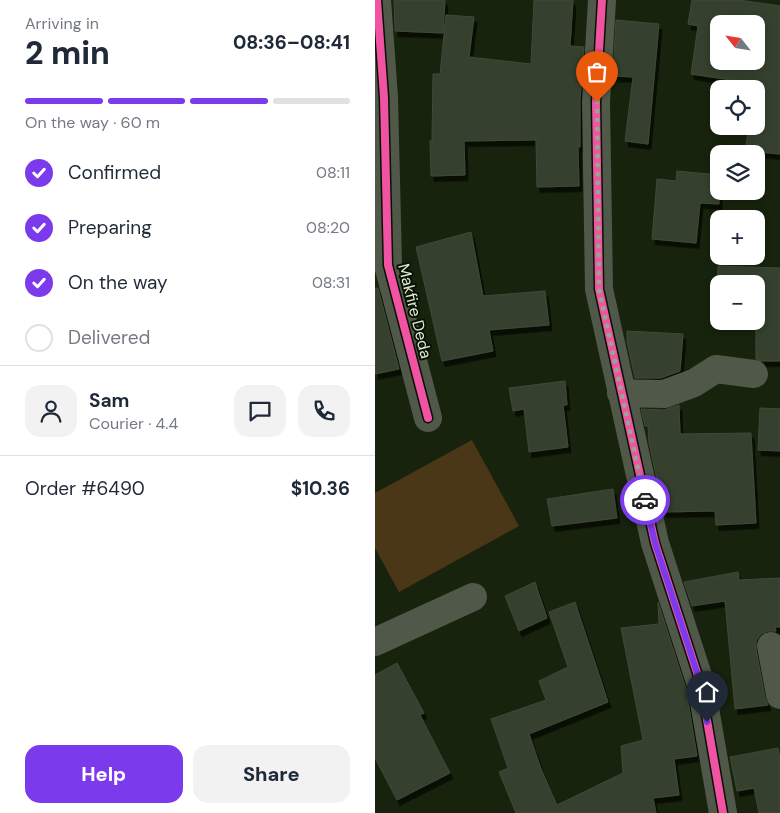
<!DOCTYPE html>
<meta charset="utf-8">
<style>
body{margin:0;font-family:"DM Sans",sans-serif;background:#f2f2f3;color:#1f2937;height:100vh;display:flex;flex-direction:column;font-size:19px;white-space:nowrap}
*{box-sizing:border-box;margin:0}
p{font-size:16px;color:#747a83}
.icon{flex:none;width:28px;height:28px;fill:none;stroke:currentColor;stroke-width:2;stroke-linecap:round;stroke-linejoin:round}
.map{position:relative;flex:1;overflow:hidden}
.panel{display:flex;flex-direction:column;background:#fff;width:375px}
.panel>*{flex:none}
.needle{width:32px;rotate:300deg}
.buttons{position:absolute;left:335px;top:15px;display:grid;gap:10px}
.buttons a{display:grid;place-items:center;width:55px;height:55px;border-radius:10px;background:#fff;box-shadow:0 2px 8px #0003;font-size:25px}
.pin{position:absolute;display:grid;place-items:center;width:42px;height:42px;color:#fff;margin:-51px -21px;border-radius:50% 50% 50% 0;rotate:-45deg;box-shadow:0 0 5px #0007}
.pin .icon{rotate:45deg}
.courier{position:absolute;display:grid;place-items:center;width:50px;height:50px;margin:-25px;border:4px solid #7c3aed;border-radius:50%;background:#fff;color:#222;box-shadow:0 1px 6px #0007}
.summary em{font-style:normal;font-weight:800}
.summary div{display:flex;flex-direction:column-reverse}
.summary{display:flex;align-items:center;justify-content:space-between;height:85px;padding:0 25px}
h1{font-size:32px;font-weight:800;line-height:38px}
.bar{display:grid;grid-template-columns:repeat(4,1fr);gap:8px 5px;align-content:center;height:60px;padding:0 25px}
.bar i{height:6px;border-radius:4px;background:#e0e1e3}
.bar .active{background:#7c3aed}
.bar p{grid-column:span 4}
.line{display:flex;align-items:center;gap:12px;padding:0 25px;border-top:1px solid #e0e1e3}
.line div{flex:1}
.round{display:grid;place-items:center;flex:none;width:52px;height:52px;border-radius:15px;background:#f2f2f3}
ol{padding:0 25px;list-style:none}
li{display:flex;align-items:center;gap:15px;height:55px}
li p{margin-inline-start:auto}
li .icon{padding:5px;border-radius:50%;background:#7c3aed;color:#fff;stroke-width:4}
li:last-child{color:#747a83}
li i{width:28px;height:28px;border:2px solid #e0e1e3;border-radius:50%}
.cta{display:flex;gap:10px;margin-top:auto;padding:10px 25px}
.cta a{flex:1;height:58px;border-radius:15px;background:#7c3aed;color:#fff;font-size:20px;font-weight:800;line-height:58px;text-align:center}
.cta a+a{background:#f2f2f3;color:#1f2937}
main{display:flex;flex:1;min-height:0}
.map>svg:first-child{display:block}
</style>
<main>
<section class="panel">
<div class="summary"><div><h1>2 min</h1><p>Arriving in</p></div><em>08:36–08:41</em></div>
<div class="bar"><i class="active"></i><i class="active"></i><i class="active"></i><i></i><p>On the way · 60 m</p></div>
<ol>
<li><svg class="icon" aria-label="check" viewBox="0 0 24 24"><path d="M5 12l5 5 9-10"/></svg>Confirmed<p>08:11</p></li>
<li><svg class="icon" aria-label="check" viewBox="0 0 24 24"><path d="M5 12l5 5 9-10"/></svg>Preparing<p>08:20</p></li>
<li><svg class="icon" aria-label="check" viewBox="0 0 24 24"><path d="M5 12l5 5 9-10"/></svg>On the way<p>08:31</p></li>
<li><i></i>Delivered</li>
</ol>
<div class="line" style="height:90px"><a class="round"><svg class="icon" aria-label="person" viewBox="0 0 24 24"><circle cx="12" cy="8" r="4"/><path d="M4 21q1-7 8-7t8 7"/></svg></a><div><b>Sam</b><p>Courier · 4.4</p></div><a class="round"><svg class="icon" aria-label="chat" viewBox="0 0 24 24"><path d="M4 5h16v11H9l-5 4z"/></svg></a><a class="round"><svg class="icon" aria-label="phone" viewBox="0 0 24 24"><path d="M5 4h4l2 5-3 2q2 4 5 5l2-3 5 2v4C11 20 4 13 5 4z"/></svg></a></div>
<div class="line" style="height:65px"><div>Order #6490</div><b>$10.36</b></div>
<div class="cta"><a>Help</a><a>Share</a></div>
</section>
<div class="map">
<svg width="405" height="813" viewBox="0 0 405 813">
<defs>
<filter id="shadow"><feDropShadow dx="3" dy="5.5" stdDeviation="0" flood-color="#0009"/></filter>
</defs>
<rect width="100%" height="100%" fill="#17230c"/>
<!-- green -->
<path fill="#4a3717" d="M97 440 144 526 24 592 0 548V493Z"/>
<!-- building -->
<path fill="#36402e" stroke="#3f4a37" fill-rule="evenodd" filter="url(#shadow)" d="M19 0H70L68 33 20 31Z
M159 0H198L195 46 209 47 205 101V147H203L204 186 162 187 161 140 89 141 90 175 56 176 55 141H57L58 74H65L71 15 99 17 94 57 156 64Z
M317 0H364L405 6V154L370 151 374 126H381L382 84 316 74 323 26 313 24ZM344 24H381V61H344Z
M241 20 284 24 273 144 250 141 258 77 238 76Z
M302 171 344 175V204L325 203 321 243 277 239 282 179 301 181Z
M96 232 108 296 170 291 174 325 114 330 118 351 67 361 41 247Z
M343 266 405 268V361H386L381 359V284H344V308L341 307Z
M0 288H3L24 369 0 374Z
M252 331 308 334 305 371 286 378H260L252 342Z
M190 381 192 405H188L193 447 154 452 149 409 138 411 134 388Z
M304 405 305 434 376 433 381 523 341 525 340 511 289 512 274 443 273 426H270L266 409 289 410Z
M385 408 405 409V451L383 450Z
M238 489 242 518 177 526 172 499Z
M363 572 364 580 405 578V627H400L401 631H393L386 634 381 641V649L390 698 393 705 360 709 350 601 317 606 309 582Z
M160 582 172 618 144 631 130 596Z
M200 602 233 702 154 734 166 769 182 805 248 773 246 746 268 740 246 628 284 624 283 602 311 689 322 756 299 759 304 795 278 798 281 813H141L124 772 133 768 116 719 171 700 164 681 193 667 174 612Z
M22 663 49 713 45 715 75 773 22 800 0 758V675Z
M403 748 405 759V813H384L379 788 362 791 355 757Z"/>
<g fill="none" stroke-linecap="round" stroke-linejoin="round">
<!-- minor -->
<path stroke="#505949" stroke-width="28" d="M2 0 9 97 13 265 53 418
M227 0 221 102 224 289 280 543 326 685 348 813
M246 393 289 394 319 383 341 369 379 374
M0 642 98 597
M396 646 405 695"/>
<!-- cycleway casing -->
<g stroke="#081103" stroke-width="11">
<path id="cycleway" d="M2 0 9 97 13 265 53 418
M227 0 221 102 224 289 280 543 326 685 348 813"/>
</g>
<!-- cycleway -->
<use href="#cycleway" stroke="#f153a3" stroke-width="8"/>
</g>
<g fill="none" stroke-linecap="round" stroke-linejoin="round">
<!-- done -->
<path stroke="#98a68f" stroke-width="5" stroke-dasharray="0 9" d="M222 102 224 289 270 500"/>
<!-- route -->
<path stroke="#7c3aed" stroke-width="6" d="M270 500 280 543 326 685 332 722"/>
</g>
<g text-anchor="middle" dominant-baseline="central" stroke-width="4" stroke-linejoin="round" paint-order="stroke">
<!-- street labels -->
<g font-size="16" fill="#ddecd5" stroke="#081103">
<text transform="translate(40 311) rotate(76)">Makfire Deda</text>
</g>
</g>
</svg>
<div class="buttons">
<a><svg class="needle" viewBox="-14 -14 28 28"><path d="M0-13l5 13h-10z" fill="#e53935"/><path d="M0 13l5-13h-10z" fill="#747a83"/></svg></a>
<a><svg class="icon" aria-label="locate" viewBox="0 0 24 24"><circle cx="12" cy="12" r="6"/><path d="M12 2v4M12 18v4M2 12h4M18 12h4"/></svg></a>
<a><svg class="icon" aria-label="layers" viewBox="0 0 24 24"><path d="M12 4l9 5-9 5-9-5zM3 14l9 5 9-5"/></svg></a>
<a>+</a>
<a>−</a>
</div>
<div class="pin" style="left:222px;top:102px;background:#ea580c"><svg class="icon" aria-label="bag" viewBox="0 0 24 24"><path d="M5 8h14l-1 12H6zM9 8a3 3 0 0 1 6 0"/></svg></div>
<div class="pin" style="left:332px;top:722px;background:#1f2937"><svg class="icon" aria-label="home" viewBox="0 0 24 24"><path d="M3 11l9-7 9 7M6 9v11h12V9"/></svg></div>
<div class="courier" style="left:270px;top:500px"><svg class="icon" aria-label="car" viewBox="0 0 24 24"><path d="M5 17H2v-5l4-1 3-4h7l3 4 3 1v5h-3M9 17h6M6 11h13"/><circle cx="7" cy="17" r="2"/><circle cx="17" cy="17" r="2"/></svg></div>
</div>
</main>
